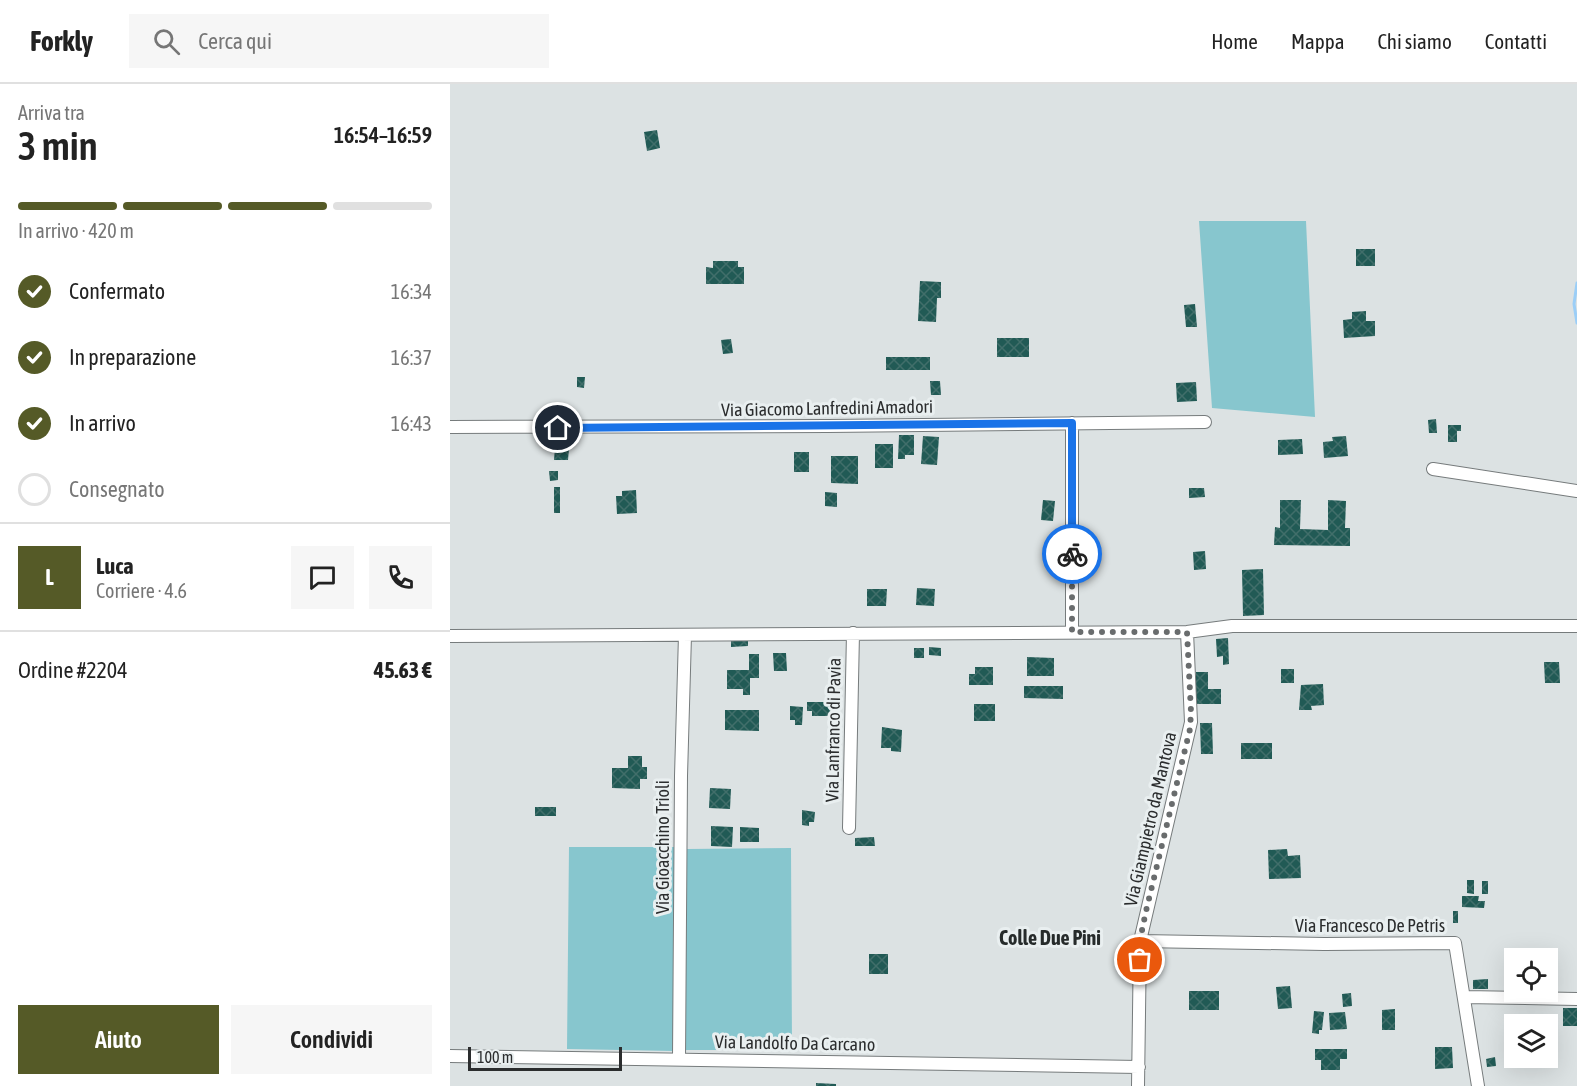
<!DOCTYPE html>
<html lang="it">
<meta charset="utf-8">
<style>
body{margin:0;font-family:"Asap Condensed",sans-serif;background:#f6f6f6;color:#222;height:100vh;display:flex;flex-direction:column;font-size:22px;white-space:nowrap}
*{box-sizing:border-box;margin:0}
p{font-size:20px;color:#767676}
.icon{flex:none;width:33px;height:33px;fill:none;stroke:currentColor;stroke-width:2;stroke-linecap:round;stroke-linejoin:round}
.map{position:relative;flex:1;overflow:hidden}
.panel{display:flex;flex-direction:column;background:#fff;width:450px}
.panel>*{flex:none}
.tools{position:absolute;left:1054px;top:864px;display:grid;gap:12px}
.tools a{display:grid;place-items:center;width:54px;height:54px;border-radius:0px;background:#fff;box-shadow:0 6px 24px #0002;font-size:30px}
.scale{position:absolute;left:18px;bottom:15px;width:154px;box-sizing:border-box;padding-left:6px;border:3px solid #2b2d2e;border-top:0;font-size:16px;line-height:21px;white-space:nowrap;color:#2b2d2e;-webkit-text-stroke:4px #e9eff0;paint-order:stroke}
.pin{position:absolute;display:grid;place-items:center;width:51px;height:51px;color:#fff;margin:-26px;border:3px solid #fff;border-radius:50%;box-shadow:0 2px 6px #0007}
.courier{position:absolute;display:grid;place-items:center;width:60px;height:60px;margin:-30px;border:4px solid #1a73e8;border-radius:50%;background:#fff;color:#222;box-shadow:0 2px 8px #0007}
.overview em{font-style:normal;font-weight:600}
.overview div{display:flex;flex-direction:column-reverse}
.overview{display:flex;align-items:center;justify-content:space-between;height:102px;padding:0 18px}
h1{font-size:39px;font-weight:600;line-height:45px}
.bar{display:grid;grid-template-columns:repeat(4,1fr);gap:9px 6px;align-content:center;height:72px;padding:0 18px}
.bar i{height:8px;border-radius:4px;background:#e0e0e0}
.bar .active{background:#555a27}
.bar p{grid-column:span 4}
.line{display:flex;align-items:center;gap:15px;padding:0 18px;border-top:2px solid #e0e0e0}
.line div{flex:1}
.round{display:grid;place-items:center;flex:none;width:63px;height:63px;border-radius:0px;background:#f6f6f6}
ol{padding:0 18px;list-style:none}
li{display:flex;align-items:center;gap:18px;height:66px}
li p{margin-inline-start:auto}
li .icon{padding:6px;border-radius:50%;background:#555a27;color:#fff;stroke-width:4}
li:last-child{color:#767676}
li i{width:33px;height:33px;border:3px solid #e0e0e0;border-radius:50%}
.primary-button{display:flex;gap:12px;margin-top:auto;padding:12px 18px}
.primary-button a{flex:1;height:69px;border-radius:0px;background:#555a27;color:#fff;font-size:24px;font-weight:600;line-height:69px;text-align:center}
.primary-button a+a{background:#f6f6f6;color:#222}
header{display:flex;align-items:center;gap:36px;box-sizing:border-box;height:84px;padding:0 30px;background:#fff;border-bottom:2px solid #e0e0e0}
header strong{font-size:28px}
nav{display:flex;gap:33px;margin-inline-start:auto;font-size:21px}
.search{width:420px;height:54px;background:#f6f6f6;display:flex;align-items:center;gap:15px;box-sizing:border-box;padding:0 21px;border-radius:0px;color:#767676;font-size:22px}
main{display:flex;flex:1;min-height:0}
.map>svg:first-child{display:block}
</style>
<header>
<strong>Forkly</strong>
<div class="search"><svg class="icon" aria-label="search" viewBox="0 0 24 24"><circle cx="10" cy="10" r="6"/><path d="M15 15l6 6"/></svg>Cerca qui</div>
<nav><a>Home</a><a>Mappa</a><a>Chi siamo</a><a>Contatti</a></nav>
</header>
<main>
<section class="panel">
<div class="overview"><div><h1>3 min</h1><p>Arriva tra</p></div><em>16:54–16:59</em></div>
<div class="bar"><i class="active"></i><i class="active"></i><i class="active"></i><i></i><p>In arrivo · 420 m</p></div>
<ol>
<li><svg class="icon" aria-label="check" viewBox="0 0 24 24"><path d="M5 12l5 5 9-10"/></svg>Confermato<p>16:34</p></li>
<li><svg class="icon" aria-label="check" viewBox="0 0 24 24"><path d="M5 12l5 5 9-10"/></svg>In preparazione<p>16:37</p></li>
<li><svg class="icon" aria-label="check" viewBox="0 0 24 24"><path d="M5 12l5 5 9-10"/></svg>In arrivo<p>16:43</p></li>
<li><i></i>Consegnato</li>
</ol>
<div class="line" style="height:108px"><b class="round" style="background:#555a27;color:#fff">L</b><div><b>Luca</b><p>Corriere · 4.6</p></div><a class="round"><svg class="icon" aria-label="chat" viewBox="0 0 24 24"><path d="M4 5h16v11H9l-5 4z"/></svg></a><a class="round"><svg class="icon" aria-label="phone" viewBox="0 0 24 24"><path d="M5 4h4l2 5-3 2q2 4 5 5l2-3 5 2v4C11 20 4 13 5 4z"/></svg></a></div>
<div class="line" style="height:78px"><div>Ordine #2204</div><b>45.63 €</b></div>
<div class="primary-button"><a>Aiuto</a><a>Condividi</a></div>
</section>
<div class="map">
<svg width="1127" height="1002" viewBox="0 0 1127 1002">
<defs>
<pattern id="building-cross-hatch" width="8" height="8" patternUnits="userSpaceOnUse" patternTransform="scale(1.5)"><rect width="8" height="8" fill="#215a55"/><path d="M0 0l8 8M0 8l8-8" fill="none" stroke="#416e6a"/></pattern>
</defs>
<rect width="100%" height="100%" fill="#dce2e3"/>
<!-- green -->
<path fill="#87c6ce" d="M749 137H856L865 333 762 324Z
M119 763H224V967L117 965Z
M341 764 342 966H235L237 765Z"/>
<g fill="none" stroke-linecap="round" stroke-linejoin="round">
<!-- stream -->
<path stroke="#9bcef7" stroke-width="3" d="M1127 199 1124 220 1127 239"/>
</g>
<!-- building -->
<path fill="url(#building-cross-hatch)" d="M207 46 210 64 197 67 194 48Z
M906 165H925V182H906Z
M263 177H288V183H294V200H256V183L263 184Z
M470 197 491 198V214H487L486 238 468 237Z
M745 220 747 243H736L734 221Z
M916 227V237H925V252L894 254 893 236 902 235V228Z
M547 254H579V273H547Z
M281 255 283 269 273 270 271 256Z
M436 273H480V286H436Z
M127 293H135L134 304 127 303Z
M480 297H490L491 311H481Z
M746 298 747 317 727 318 726 299Z
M476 318 477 328 459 329 458 319Z
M986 335 987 349H979L978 336Z
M998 341H1011V347H1007V358H998Z
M449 351H464V371H455V375H448Z
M473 352 489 353 487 381 471 380Z
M896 352 898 372 874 374 873 358 883 357 882 353Z
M852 355 853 370 828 371V356Z
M425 360H443V384H425Z
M105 364 119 365 118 376H104Z
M344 368H359V388H344Z
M381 372H408V400L381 399Z
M99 387H108V396L100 397Z
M104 403H110V429H104Z
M739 404H754L755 413 739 414Z
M186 406 187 429 167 430 166 412H172V407Z
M375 408 387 409V423L375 422Z
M593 416 605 417 603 437 591 436Z
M830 416H851L850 445 878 446V416L896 417 895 444H900V462L824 461 825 443 830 444Z
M755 467 756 485 744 486 743 468Z
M813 485 814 531 793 532 792 486Z
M467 504 485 505 484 522 466 521Z
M417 505H437L436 522H417Z
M298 554V562L281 563V555Z
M778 554 779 580 773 581V572L767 573 766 555Z
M479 563 491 564V572L479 571Z
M464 564H474V574H464Z
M323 569H336L337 587H324Z
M299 570H309V594H300V611H293V605H277V586H299Z
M577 573 604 574V592H577Z
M1094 578H1109L1110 599H1095Z
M525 583H543V601H519V590H525Z
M831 585H844V599H831Z
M746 588H758V605H771V620H746Z
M873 600 874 621 861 622 862 626H849L851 601Z
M574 602H613V615L574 614Z
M357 618H382V632H362V627H357Z
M524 620H545V637H524Z
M340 622 353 623 352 641H345V636H340Z
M275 626H309V647L275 646Z
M750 639H762L763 670H751Z
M432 643 452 646 451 668 441 667V664H431Z
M791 659H822V675H791Z
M178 672H192V683H197V695H190V705L162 704V684H178Z
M260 704 281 705 280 725 259 724Z
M85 723H106V732H85Z
M352 726 365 728 364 738H359V742L352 741Z
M261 742 283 743 282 763 261 762Z
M290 743 309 744V758H290Z
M424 753 425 762H405V754Z
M837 765 838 772 850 771 851 794 819 795 818 766Z
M1017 796H1024V810L1017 809Z
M1032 797H1038V810H1032Z
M1012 812H1029L1028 817H1035L1034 824 1012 823Z
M1003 827H1008V839H1003Z
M419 870H438V890H419Z
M1038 895V905H1023V896Z
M840 902 842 924 828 925 826 903Z
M739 907H769V926H739Z
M901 909 902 922 893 923 892 910Z
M1113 924H1127V942H1113Z
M945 925V946H932V926Z
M864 927 874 928 872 946H869V950L862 949Z
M895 928 897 945 880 946 879 929Z
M985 963H1002L1003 984 985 985Z
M865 965H897V975H890V986H871V976H865Z
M1045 973 1046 982 1037 983 1036 975Z
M366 999 386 1000V1002H366Z"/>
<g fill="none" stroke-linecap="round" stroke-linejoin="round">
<!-- street casing -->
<g stroke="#767b7c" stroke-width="14">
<path id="street" d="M622 339V548
M0 343 378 342 755 338
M983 385 1127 407
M0 552 737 548 782 542H1127
M399 744 403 549
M690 857 874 860 1005 859 1028 1002
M1014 913 1127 915
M0 972 689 983
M229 975 231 692 235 551
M688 1002 690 857 741 638 737 548"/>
</g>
<!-- street -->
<use href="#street" stroke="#fff" stroke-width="12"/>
</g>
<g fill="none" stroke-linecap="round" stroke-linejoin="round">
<!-- done -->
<path stroke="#696c6d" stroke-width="6" stroke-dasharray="0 10.8" d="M622 470V548H737L741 628 740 645 696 827 690 856V876"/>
<!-- route -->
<path stroke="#1a73e8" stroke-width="8" d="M108 344 622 339V470"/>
</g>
<g text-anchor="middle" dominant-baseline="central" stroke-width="6" stroke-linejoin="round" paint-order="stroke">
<!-- street labels -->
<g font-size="18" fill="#2b2d2e" stroke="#e9eff0">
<text transform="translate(377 324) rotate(-1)">Via Giacomo Lanfredini Amadori</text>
<text transform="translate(383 646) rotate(-89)">Via Lanfranco di Pavia</text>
<text transform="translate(700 735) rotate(-77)">Via Giampietro da Mantova</text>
<text transform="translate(212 763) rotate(-90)">Via Gioacchino Trioli</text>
<text x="920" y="841">Via Francesco De Petris</text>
<text transform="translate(345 959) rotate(1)">Via Landolfo Da Carcano</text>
</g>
<!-- neighbourhood labels -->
<g font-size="20" font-weight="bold" fill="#262b2b" stroke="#e9eff0">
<text x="600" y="853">Colle Due Pini</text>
</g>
</g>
</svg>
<div class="tools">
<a><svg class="icon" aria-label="locate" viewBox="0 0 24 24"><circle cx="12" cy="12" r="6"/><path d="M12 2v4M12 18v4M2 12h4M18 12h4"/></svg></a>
<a><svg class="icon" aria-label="layers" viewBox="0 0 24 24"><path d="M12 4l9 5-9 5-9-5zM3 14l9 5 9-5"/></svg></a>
</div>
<div class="scale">100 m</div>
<div class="pin" style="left:690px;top:876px;background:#ea580c"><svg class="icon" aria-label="bag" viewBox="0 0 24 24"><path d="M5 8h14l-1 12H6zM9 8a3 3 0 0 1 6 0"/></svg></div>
<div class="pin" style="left:108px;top:344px;background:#1f2937"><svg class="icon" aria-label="home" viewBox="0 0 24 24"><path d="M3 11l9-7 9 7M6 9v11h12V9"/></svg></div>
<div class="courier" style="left:622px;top:470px"><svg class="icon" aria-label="bike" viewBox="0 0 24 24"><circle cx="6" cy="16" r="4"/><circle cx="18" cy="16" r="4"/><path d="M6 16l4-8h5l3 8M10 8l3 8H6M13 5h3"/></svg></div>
</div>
</main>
